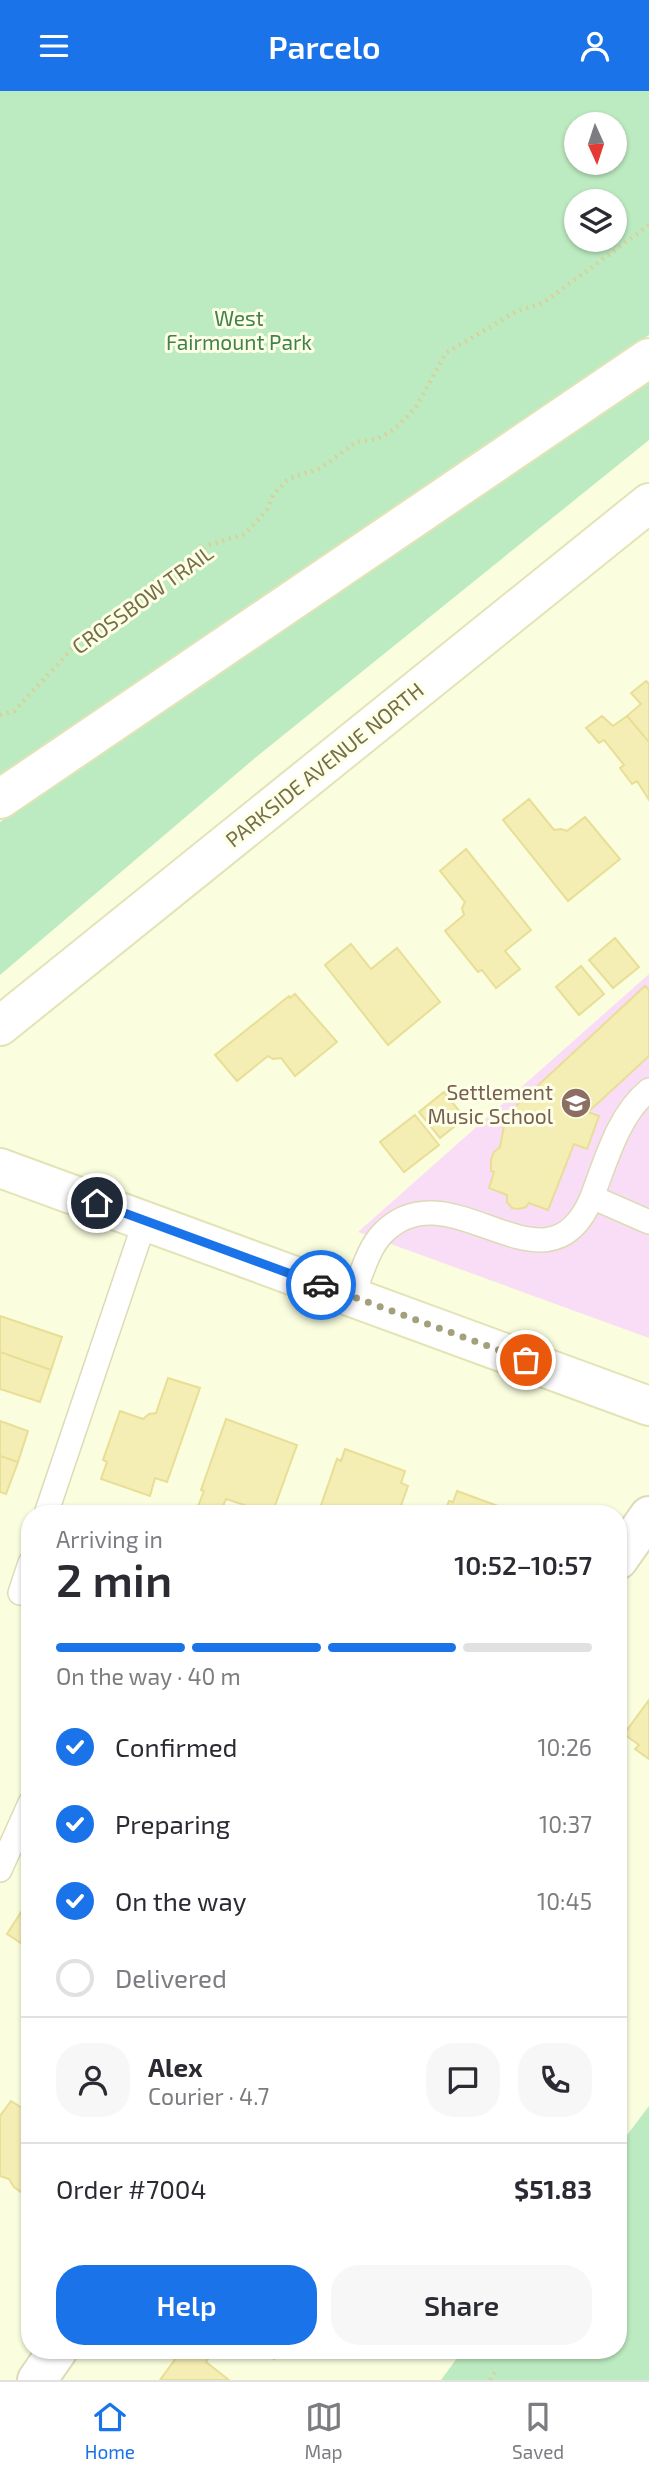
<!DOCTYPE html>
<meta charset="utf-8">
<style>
body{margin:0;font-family:"Exo 2",sans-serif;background:#f7f7f7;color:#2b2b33;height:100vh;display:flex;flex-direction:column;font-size:26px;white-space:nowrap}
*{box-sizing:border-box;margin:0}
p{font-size:23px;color:#7c7c81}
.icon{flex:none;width:38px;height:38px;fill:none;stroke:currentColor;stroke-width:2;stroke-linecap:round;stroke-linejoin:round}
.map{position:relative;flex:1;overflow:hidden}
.details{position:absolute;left:21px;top:1414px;width:606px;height:854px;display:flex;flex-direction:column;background:#fff;border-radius:28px;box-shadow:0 2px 5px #0004}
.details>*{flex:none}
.needle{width:46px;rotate:177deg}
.tools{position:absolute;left:564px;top:21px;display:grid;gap:14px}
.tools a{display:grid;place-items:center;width:63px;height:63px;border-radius:50%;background:#fff;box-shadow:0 2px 5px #0004;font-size:35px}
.pin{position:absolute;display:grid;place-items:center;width:60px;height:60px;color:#fff;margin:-30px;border:4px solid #fff;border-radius:50%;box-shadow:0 2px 7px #0007}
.courier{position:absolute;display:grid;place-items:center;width:70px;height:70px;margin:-35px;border:5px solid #1a73e8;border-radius:50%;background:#fff;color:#222;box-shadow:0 2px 9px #0007}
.summary em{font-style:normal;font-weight:600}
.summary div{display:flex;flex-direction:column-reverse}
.summary{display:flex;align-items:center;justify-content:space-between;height:119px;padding:0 35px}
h1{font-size:46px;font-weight:600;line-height:52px}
.bar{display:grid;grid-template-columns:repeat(4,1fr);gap:10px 7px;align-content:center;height:84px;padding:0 35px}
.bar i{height:9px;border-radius:5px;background:#e1e1e2}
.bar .current{background:#1a73e8}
.bar p{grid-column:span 4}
.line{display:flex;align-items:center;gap:18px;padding:0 35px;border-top:2px solid #e1e1e2}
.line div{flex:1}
.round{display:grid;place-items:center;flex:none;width:74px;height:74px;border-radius:28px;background:#f7f7f7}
ol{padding:0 35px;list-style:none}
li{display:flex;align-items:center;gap:21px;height:77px}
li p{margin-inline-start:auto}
li .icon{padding:7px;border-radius:50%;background:#1a73e8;color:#fff;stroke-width:4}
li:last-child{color:#7c7c81}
li i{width:38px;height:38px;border:4px solid #e1e1e2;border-radius:50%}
.action{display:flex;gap:14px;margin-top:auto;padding:14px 35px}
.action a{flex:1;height:80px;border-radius:28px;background:#1a73e8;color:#fff;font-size:28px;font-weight:600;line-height:80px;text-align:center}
.action a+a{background:#f7f7f7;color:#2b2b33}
header{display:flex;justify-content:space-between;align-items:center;height:91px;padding:0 35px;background:#1a73e8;color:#fff;font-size:32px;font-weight:600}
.dock{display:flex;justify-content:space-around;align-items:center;height:98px;border-top:2px solid #e1e1e2;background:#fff;font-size:19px;color:#7c7c81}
.dock a{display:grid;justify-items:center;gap:4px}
.dock .current{color:#1a73e8}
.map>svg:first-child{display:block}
</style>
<header><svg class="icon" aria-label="menu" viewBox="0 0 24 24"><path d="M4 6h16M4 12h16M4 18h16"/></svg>Parcelo<svg class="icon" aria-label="person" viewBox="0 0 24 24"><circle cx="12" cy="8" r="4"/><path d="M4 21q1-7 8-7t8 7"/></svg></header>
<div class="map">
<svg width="649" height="2289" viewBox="0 0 649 2289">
<rect width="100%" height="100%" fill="#fafedf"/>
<!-- education -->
<path fill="#f9dcf6" d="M649 883V1247L358 1141Z"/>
<!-- green -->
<path fill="#bdebc1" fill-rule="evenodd" d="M0 0H649V244L0 693ZM576 33H614V72H576ZM576 110H614V149H576Z
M649 287V349L255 667 0 884V731L62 685Z
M649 2015V2289H441L463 2259H618V2056Z"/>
<!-- building -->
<path fill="#f4eeb5" stroke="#e8de95" stroke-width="2" d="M646 590 649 593V651L627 625 641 613 631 602Z
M602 625 613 635 627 625 649 651V709L637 690 632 693 620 677 624 674 604 649 599 652 586 637Z
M529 708 554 739 561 738 567 740 585 726 620 768 568 810 503 729Z
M466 758 531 839 505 860 520 878 496 897 482 879 478 881 445 840 464 824 462 817 465 811 440 780Z
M615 847 639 876 613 897 589 869Z
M351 853 371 878 397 857 440 911 388 954 325 874Z
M581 875 604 903 579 924 556 896Z
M645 895 649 899V965L588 1021 599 1025 587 1058 574 1053 548 1119 529 1112 526 1116 518 1118 512 1117 507 1111V1104L489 1097 494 1081 491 1080V1069L494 1061 500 1056 504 1035 513 1024 517 1014Z
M295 903 337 951 295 985 281 967 273 968 268 965 237 990 215 964 289 905 290 907Z
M444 1001 465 1027 440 1047 419 1021Z
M415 1024 439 1054 404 1081 380 1051Z
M0 1225 62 1246 51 1279 0 1261Z
M0 1261 51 1279 40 1311 0 1298Z
M168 1287 200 1297 167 1391 155 1387 150 1405 101 1388 107 1371 103 1369 120 1320 143 1328 149 1323 156 1322Z
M226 1328 297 1354 272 1423 226 1408 220 1423H195L204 1400 201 1399Z
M0 1330 28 1340 18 1371 0 1365Z
M345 1358 405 1380 401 1392 408 1395 398 1423H318L337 1368 341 1370Z
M0 1365 18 1371 6 1403 0 1401Z
M457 1400 520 1423H444L449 1410 453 1411Z
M649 1609V1668L635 1658 639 1654 624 1643Z
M27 1812 30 1814V1858L7 1843Z
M11 2010 30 2022V2103L21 2101 14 2096 9 2088 0 2085V2025Z
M182 2259H214L206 2271 229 2289H160Z
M261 2259H280L274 2268Z"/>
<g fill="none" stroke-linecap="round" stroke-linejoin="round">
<!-- lane casing -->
<g stroke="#dddbb6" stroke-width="26">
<path id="lane" d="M649 999C618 1024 606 1070 592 1106L649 1131
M352 1206C361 1186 367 1159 382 1143 450 1071 547 1216 592 1106
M46 1423 145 1130
M20 1502 30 1472
M0 1779 30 1712"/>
</g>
<!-- street casing -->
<g stroke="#dddbb6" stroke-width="42">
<path id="street" d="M618 1469 649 1425
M37 2289 58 2259"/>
</g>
<!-- secondary casing -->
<g stroke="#e4e3b5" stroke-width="42">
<path id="secondary" d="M0 708 649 267
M0 935 649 412
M0 1077 649 1315"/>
</g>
<!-- path -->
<path stroke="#d9d199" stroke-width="4.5" stroke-dasharray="2 5" stroke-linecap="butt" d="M0 624 14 620 72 558 136 511 164 497 187 477 205 455 245 443 267 419 273 404 288 388 321 377 356 351 377 348 395 338 416 316 446 262 517 220 543 212 649 134
M490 2289 497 2278"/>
<!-- lane -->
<use href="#lane" stroke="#fff" stroke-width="23"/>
<!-- street -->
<use href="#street" stroke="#fff" stroke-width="38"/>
<!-- secondary -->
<use href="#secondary" stroke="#fff" stroke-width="38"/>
</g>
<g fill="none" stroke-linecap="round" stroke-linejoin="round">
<!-- done -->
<path stroke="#a4a07c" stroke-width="7" stroke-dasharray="0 12.6" d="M321 1194 526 1269"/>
<!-- route -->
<path stroke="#1a73e8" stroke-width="9" d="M97 1112 321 1194"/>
</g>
<!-- icons -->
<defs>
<g id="school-disc" transform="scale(1.575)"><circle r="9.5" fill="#8d6e63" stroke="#fdffe7"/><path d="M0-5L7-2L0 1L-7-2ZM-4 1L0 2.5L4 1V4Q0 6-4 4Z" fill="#fff"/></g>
</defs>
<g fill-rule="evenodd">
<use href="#school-disc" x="576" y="1012"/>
</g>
<g text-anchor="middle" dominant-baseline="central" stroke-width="6" stroke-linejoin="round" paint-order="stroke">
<!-- park labels -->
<g font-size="21" fill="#40824d" stroke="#fdffe7">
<text x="239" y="226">West<tspan x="239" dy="24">Fairmount Park</tspan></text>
</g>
<!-- street labels -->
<g font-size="21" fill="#756e46" stroke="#fdffe7">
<text transform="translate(142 508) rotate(-36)">CROSSBOW TRAIL</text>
<text transform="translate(324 673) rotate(-39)">PARKSIDE AVENUE NORTH</text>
</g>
<!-- education labels -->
<g font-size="21" fill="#785e54" stroke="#fdffe7" text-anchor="end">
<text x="553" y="1000">Settlement<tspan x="553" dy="24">Music School</tspan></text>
</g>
</g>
</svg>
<div class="tools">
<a><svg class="needle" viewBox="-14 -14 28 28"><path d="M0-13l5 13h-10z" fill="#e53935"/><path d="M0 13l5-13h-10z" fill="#7c7c81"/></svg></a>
<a><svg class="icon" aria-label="layers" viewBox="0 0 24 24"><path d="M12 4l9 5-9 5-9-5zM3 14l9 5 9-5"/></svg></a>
</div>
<div class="pin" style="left:526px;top:1269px;background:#ea580c"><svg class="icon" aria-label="bag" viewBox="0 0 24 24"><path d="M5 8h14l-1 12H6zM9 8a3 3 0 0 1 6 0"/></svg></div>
<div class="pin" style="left:97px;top:1112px;background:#1f2937"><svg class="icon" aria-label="home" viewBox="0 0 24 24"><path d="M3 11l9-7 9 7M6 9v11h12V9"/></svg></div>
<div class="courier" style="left:321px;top:1194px"><svg class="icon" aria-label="car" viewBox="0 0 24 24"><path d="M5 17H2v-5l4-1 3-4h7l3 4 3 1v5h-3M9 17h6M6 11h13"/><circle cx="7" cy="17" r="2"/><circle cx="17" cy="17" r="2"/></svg></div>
<section class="details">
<div class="summary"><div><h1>2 min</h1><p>Arriving in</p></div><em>10:52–10:57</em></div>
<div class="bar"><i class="current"></i><i class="current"></i><i class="current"></i><i></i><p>On the way · 40 m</p></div>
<ol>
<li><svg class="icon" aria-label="check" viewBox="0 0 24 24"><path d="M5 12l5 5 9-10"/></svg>Confirmed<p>10:26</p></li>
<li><svg class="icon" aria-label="check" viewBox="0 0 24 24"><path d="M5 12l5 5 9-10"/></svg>Preparing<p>10:37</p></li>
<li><svg class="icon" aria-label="check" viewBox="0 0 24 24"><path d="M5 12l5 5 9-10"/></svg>On the way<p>10:45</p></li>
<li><i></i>Delivered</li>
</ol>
<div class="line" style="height:126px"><a class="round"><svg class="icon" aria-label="person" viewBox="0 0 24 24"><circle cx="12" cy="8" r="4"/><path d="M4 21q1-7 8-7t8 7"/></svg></a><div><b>Alex</b><p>Courier · 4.7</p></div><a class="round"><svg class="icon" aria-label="chat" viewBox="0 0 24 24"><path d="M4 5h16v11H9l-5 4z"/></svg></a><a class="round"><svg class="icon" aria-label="phone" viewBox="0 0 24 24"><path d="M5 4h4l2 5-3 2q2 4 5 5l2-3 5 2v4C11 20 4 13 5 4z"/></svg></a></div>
<div class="line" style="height:91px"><div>Order #7004</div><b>$51.83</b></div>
<div class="action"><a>Help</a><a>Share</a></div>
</section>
</div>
<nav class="dock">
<a class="current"><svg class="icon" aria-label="home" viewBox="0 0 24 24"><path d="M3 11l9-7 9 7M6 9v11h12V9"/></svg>Home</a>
<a><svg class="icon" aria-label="map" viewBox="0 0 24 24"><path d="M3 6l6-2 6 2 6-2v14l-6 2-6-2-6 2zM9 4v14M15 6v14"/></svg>Map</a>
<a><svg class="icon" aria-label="saved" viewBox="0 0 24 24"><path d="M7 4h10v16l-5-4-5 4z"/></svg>Saved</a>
</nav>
